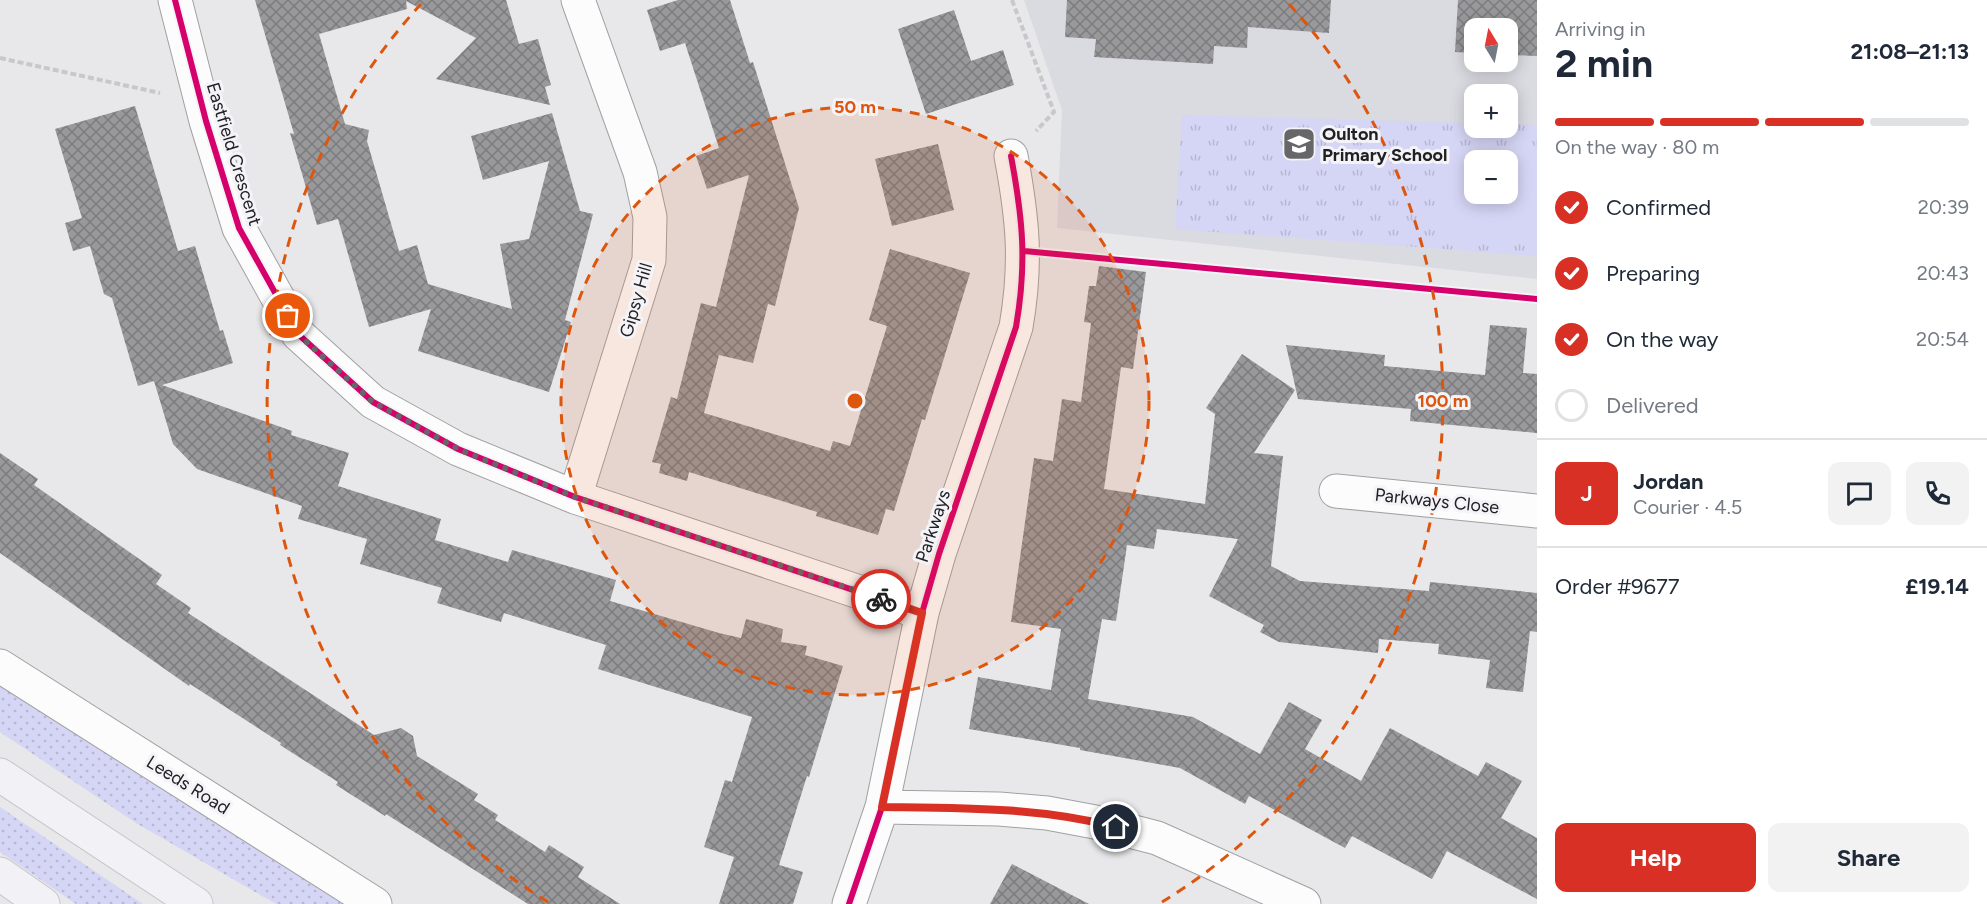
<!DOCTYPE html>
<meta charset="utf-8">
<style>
body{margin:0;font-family:Figtree,sans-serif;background:#f2f2f3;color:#1f2937;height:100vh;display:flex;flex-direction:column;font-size:22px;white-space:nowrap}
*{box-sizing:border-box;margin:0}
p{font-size:20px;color:#747a83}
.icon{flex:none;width:33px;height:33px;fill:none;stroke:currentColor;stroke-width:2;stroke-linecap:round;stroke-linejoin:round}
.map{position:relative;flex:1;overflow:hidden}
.sheet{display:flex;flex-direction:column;background:#fff;width:450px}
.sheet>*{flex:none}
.needle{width:39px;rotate:350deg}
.controls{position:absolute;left:1464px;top:18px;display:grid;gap:12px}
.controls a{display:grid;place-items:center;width:54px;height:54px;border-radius:12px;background:#fff;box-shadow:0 3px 15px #0003;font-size:30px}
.pin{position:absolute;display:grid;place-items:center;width:51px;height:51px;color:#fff;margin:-26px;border:3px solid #fff;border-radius:50%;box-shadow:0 2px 6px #0007}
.courier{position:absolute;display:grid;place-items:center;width:60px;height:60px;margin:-30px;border:4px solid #d93025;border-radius:50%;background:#fff;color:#222;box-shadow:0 2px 8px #0007}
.head em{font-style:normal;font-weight:700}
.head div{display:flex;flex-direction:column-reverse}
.head{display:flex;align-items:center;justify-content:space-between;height:102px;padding:0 18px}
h1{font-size:39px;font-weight:700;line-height:45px}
.bar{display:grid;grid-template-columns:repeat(4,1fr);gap:9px 6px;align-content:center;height:72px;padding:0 18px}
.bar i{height:8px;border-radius:4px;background:#e0e1e3}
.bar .active{background:#d93025}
.bar p{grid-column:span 4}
.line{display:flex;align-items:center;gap:15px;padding:0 18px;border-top:2px solid #e0e1e3}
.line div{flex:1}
.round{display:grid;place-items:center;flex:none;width:63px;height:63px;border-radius:12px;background:#f2f2f3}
ol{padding:0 18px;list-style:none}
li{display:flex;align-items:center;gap:18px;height:66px}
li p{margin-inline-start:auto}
li .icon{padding:6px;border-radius:50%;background:#d93025;color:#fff;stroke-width:4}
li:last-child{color:#747a83}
li i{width:33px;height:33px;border:3px solid #e0e1e3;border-radius:50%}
.action{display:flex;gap:12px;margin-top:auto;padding:12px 18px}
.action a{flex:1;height:69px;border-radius:12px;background:#d93025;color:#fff;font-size:24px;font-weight:700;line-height:69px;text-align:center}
.action a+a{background:#f2f2f3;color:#1f2937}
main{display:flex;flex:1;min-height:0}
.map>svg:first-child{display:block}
</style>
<main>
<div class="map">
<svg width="1537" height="904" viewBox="0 0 1537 904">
<defs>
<pattern id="grass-dots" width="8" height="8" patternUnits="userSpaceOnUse" patternTransform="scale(1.5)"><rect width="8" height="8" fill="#d5d5f5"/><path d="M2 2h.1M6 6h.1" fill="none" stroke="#b7b7d2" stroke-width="1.8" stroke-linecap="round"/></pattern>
<pattern id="park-tufts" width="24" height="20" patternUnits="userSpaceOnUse" patternTransform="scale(1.5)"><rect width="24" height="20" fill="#d5d5f5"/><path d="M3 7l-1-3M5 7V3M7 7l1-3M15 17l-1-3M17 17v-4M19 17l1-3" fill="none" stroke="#b7b7d2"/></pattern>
<pattern id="building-cross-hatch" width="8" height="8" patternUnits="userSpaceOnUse" patternTransform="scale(1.5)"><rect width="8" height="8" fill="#99999b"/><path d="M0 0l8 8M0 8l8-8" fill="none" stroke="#7c7c7e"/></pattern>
</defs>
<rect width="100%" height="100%" fill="#e8e8ea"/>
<!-- built -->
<path fill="#dadae1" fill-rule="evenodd" d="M1024 0H1537V279L1057 228 1062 110ZM1474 28H1508V62H1474ZM1474 94H1508V128H1474ZM1474 160H1508V194H1474Z"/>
<!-- grass -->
<path fill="url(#grass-dots)" d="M0 681 349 904H276L136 823 0 732Z
M0 807 143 904H76L0 852Z"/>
<!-- park -->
<path fill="url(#park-tufts)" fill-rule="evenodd" d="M1182 115 1474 123V128H1508V124L1537 125V256L1175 229ZM1474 160H1508V194H1474Z"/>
<!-- garden -->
<path fill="#d5d5f5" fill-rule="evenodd" d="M1440 146 1537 151V241L1435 236ZM1474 160H1508V194H1474Z"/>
<!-- building -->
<path fill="url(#building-cross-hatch)" d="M255 0H506L519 44 538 39 551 85 545 87 550 105 436 79 476 38 406 1 407 9 319 34 345 124 369 130 367 141 399 251 417 245 428 284 512 309 500 244 529 239 549 161 483 180 471 136 552 113 580 211 593 214 565 320 571 322 549 392 418 351 431 309 369 327 338 219 317 225 290 133 294 134Z
M678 0H730L750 63 753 62 799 208 775 306 768 304 753 363 719 355 704 413 830 451 833 441 850 446 887 326 869 320 890 249 970 273 925 420 922 419 894 511 886 509 878 535 816 516 817 512 689 472 687 481 659 473 661 464 652 462 671 397 677 399 701 303 716 307 749 175 707 189 696 156 719 148 685 43 660 51 647 10Z
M1067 0H1331L1329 33 1248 27 1247 48 1214 46 1213 64 1094 57 1096 39 1065 37Z
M1458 0H1537V56L1508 55V28H1474V53L1455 52Z
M954 10 971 61 1003 50 1014 85 926 114 898 29Z
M135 106 178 251 195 246 220 331 223 330 233 363 162 385 292 431 291 435 349 453 338 486 441 519 435 540 508 562 512 550 616 580 610 601 719 633 741 638 746 619 783 629 781 642 807 646 805 655 843 666 809 777 807 776 779 865 803 872 793 904H719L734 857 704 847 725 780 732 782 752 717 598 669 606 645 504 613 501 622 437 603 442 588 360 564 367 539 298 519 302 506 197 469 173 444 154 381 138 386 112 298 104 294 90 246 73 251 65 223 82 218 55 129Z
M938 144 954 210 892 226 875 159Z
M1099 266 1146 272 1133 369 1121 367 1104 489 1205 504 1215 414 1206 408 1242 354 1295 390 1254 453 1283 456 1271 566 1300 581 1429 591 1430 582 1537 593V632L1530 631 1523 692 1486 688 1490 660 1438 654 1439 644 1379 639 1378 653 1279 642 1260 632 1264 625 1209 596 1238 539 1157 529 1154 549 1127 545 1116 621 1102 619 1088 699 1193 717 1260 754 1289 702 1322 720 1305 749 1361 781 1390 728 1478 776 1486 762 1522 781 1501 818 1537 838V899L1447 851 1432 879 1352 836 1345 848 1249 796 1245 804 1180 768 1080 750V748L969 729 978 677 1051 690 1061 629 1011 622 1034 458 1053 461 1062 399 1081 402 1091 323 1084 322 1089 286H1096Z
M1490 325 1527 328 1523 373 1537 374V433L1410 421 1411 409 1298 399 1286 345 1385 355 1384 366 1485 375Z
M0 453 38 479 34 485 162 575 156 584 191 608 188 613 374 735 401 728 413 736 417 756 478 794 474 800 498 815 495 820 545 852 549 845 584 867 578 877 620 904H528L386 814 385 816 336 785 338 782 280 745 281 743 190 684 189 686 0 553Z
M1012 864 1089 904H990Z"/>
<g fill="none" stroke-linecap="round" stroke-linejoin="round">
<!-- minor casing -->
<g stroke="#a1a1a2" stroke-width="35">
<path id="minor" d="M175 0 206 121 239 228 298 334 373 402 458 449 575 497 922 613
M1336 491 1537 511
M575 497 649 260 650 217 640 172 578 0
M0 666 375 904
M882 807 999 809 1047 813 1095 822 1157 838 1304 904
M849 904 882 807 922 613 939 554 1016 327C1027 263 1023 220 1011 156"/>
</g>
<!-- major casing -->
<g stroke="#c6c6c8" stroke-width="35">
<path id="major" d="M0 775 196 904
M0 874 43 904"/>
</g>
<!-- path -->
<path stroke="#c8c8ca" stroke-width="4" stroke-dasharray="6 3" stroke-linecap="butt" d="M1012 0 1054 112 1036 131
M0 58 160 93"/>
<!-- minor -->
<use href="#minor" stroke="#fcfcfc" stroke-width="33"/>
<!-- major -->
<use href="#major" stroke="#f2f2f6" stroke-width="33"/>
<!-- cycleway casing -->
<g stroke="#f4f4f8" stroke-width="10">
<path id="cycleway" d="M175 0 206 121 239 228 298 334 373 402 458 449 575 497 922 613
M1024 251 1537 299
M849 904 882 807 922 613 939 554 1016 327C1027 263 1023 220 1011 156"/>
</g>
<!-- cycleway -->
<use href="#cycleway" stroke="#d6006c" stroke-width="6"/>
</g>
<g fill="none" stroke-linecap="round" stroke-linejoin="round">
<!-- done -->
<path stroke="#676769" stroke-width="6" stroke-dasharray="0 10.8" d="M288 316 298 334 373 402 458 449 575 497 881 599"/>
<!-- route -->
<path stroke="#d93025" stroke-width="8" d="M881 599 922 613 882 807C961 808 1039 807 1116 827"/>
</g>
<!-- distance rings -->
<circle cx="855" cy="401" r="294" fill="#de560d" fill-opacity=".12"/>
<g fill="none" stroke="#de560d" stroke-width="3" stroke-dasharray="10 8">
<circle cx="855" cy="401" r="294"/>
<path d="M548 902A588 588 0 0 1 421 4M1289 4A588 588 0 0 1 1162 902"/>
</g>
<!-- icons -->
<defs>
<g id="school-square" transform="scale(1.725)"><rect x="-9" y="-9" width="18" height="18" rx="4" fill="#676769" stroke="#f4f4f8"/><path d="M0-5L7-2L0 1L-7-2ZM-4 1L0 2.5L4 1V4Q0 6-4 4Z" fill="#fff"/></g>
</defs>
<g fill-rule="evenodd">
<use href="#school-square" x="1299" y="144"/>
</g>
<g text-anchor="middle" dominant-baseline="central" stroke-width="6" stroke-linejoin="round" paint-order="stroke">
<!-- poi labels -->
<g font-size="18" font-weight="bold" fill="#212123" stroke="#f4f4f8" text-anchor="start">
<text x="1322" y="134">Oulton<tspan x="1322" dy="21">Primary School</tspan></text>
</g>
<!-- street labels -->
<g font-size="18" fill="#212123" stroke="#f4f4f8">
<text transform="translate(234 154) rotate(73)">Eastfield Crescent</text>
<text transform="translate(636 300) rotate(-74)">Gipsy Hill</text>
<text transform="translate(1437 501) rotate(6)">Parkways Close</text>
<text transform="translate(933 526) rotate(-72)">Parkways</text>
<text transform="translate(188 785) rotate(32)">Leeds Road</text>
</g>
</g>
<circle cx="855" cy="401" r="9" fill="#de560d" stroke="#f4f4f8" stroke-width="3"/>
<g font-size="18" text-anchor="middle" font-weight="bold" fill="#de560d" stroke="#f4f4f8" stroke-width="6" stroke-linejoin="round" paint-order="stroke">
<text x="855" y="113">50 m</text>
<text x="1443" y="407">100 m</text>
</g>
</svg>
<div class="controls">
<a><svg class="needle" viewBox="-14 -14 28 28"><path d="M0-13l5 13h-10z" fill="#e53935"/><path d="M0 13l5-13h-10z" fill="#747a83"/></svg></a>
<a>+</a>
<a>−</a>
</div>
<div class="pin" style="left:288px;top:316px;background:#ea580c"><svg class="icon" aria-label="bag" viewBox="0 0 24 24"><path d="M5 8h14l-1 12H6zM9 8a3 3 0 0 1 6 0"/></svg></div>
<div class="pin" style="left:1116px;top:827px;background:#1f2937"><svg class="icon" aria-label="home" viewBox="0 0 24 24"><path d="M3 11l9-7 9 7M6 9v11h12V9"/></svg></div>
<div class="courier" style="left:881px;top:599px"><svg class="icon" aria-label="bike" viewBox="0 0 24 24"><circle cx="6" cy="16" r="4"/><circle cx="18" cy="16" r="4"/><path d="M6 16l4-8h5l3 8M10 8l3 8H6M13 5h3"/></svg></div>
</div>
<section class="sheet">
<div class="head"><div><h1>2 min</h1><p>Arriving in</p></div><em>21:08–21:13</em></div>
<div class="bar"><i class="active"></i><i class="active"></i><i class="active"></i><i></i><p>On the way · 80 m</p></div>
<ol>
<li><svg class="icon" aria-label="check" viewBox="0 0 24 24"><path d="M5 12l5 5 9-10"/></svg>Confirmed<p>20:39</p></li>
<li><svg class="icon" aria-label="check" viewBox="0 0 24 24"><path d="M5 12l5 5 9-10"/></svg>Preparing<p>20:43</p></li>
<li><svg class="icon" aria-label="check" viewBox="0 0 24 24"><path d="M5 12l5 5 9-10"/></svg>On the way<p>20:54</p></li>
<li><i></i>Delivered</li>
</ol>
<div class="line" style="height:108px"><b class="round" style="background:#d93025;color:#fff">J</b><div><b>Jordan</b><p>Courier · 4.5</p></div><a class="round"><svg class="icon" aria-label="chat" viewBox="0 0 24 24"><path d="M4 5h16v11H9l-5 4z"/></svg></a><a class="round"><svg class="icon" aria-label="phone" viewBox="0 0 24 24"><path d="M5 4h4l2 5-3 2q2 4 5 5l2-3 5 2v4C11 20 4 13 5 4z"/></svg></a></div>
<div class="line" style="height:78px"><div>Order #9677</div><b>£19.14</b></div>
<div class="action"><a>Help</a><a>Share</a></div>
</section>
</main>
